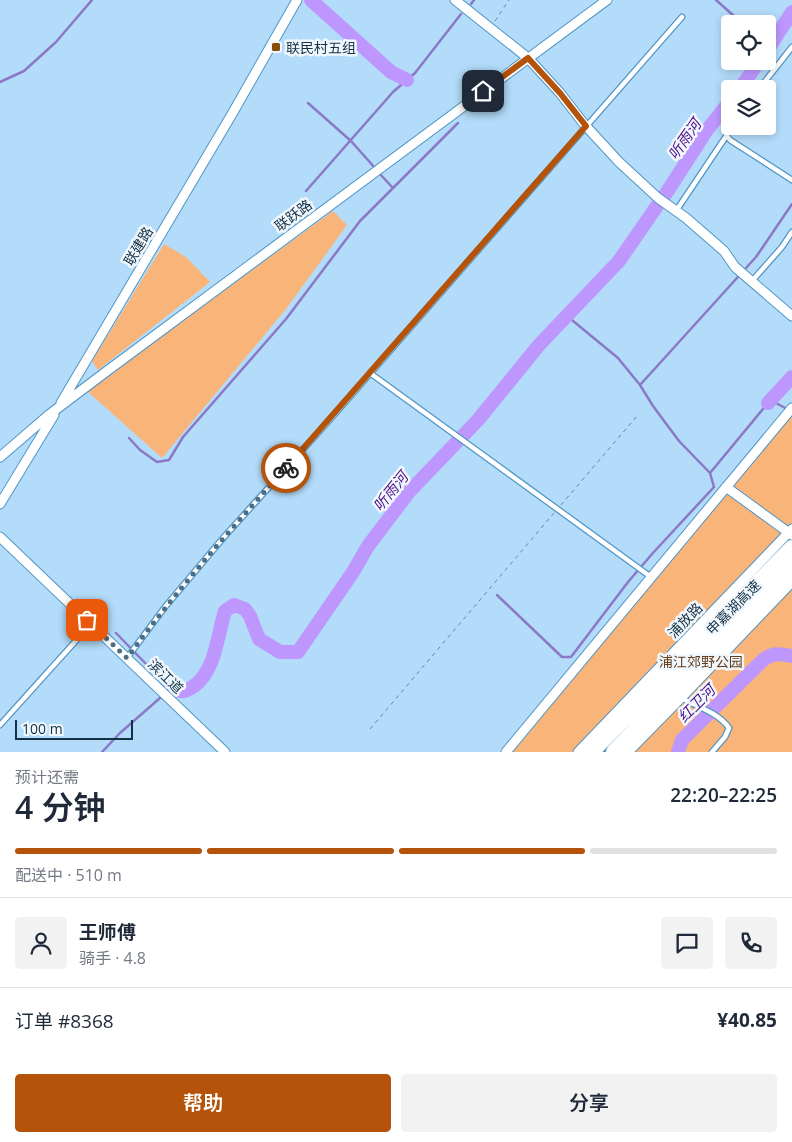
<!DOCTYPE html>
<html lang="zh">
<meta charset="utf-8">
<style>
body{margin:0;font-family:"Open Sans","Noto Sans SC",sans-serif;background:#f2f2f3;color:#1f2937;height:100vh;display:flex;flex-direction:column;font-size:19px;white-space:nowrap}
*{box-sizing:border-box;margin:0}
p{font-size:16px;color:#747a83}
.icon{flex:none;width:28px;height:28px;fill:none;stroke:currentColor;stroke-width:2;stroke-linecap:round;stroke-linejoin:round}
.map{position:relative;height:752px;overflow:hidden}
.panel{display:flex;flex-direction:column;background:#fff;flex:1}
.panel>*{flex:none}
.tools{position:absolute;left:721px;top:15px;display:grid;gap:10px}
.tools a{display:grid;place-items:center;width:55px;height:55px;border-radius:5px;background:#fff;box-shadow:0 2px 8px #0003;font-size:25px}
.scale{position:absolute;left:15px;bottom:12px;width:118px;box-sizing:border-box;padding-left:5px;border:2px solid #143145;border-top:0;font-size:14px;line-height:18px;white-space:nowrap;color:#143145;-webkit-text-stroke:4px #f1f8fd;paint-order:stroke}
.pin{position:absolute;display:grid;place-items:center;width:42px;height:42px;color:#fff;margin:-21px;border-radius:10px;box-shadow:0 2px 8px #0006}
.courier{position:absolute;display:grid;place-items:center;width:50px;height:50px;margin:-25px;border:4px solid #b45309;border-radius:50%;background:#fff;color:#222;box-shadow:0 1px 6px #0007}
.summary em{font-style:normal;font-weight:600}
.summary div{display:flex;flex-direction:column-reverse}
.summary{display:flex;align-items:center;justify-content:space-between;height:85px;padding:0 15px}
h1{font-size:32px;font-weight:600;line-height:38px}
.bar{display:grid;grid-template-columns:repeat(4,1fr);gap:8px 5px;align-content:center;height:60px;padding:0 15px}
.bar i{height:6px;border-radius:4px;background:#e0e1e3}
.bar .on{background:#b45309}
.bar p{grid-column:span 4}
.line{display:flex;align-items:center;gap:12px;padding:0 15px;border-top:1px solid #e0e1e3}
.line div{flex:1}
.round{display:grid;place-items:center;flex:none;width:52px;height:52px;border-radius:5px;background:#f2f2f3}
.cta{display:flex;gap:10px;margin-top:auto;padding:10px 15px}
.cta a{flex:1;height:58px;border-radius:5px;background:#b45309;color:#fff;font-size:20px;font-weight:600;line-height:58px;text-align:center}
.cta a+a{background:#f2f2f3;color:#1f2937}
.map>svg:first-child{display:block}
</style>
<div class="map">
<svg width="792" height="752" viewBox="0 0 792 752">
<rect width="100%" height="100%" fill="#b3dcfa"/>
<!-- green -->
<path fill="#f9b479" d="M333 211 347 225 286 309 162 458 87 391Z
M164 244 186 257 210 282 98 370 92 361Z
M792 412V752H505Z"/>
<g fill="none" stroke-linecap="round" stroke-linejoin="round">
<!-- stream -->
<path stroke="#8b78c6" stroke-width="2.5" d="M716 0 734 16 740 24
M315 3 317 0
M471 4 474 0
M0 82 24 71 56 42 92 0
M308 103 351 141 375 168
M378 172 393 188
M306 191 393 92 415 73 461 14
M567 316 618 358 640 385 653 406 679 441 710 473 768 403 774 402 787 409
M640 385 756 257 792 204
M129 438 140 450 157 462 169 460 183 437 286 319 360 221 458 123
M497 595 562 657H571L628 582 652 554 714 487 710 473
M116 633 150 668 177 690
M102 752 120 733 160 698"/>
<!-- river -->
<path stroke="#be97fe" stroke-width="14" d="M311 0 391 72 407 80
M768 49 792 12
M740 89 759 61
M665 195 707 130 730 101
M768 403 792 377
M169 689C174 689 179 692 184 691 188 691 192 687 194 686 216 670 217 636 225 611L234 605 245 609 250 616 259 639 280 652H298L353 572 368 546 409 492 478 420 539 345 619 261 657 206
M678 752 682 740 763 660C773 652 781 654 792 656"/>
<!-- service casing -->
<g stroke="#5095c4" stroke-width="7">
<path id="service" d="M759 89 792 47
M727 136 730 140 792 180
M676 211 733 126
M752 281 782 247 792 232
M370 373 651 577
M127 658 165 607 224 537 326 424 682 17
M681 698C696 706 719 713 729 728L725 737 712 752
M0 725 91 624"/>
</g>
<!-- minor casing -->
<g stroke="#5095c4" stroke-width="11">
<path id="minor" d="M455 0 528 58 560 93 584 124 619 162 658 198 686 218 724 251 735 267 792 316
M61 403 232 114 297 0
M0 457 50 414 103 374 607 0
M726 487 792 535
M0 504 54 415
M0 537 225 752
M506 752 792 408
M578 752 792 529
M628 752 681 698 792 582"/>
</g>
<!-- motorway casing -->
<g stroke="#5095c4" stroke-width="19">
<path id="motorway" d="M591 752 792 548
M614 752 792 567"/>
</g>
<!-- path -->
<path stroke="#6588a2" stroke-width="1" stroke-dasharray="4 4" stroke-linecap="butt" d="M495 21 509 0
M561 505 637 416
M370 729 554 513"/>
<!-- service -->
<use href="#service" stroke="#fff" stroke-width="4.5"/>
<!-- minor -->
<use href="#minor" stroke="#fff" stroke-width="9"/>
<!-- motorway -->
<use href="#motorway" stroke="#fff" stroke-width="16"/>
</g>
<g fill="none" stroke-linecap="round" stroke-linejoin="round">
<!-- done -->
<path stroke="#4c6d84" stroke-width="5" stroke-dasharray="0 9" d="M87 620 127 658C176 591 230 530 286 468"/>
<!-- route -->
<path stroke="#b45309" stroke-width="6" d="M286 468 586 126 560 93 528 58 483 91"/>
</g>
<!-- markers -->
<rect fill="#894d0a" stroke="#f1f8fd" stroke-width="2" x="271" y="42" width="10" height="10" rx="2.5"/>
<g text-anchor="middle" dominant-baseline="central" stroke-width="5" stroke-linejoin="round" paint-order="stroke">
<!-- poi labels -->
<g font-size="14" fill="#143145" stroke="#f1f8fd" text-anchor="start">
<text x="286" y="47">联民村五组</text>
</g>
<!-- street labels -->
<g font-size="14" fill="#143145" stroke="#f1f8fd">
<text transform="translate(293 215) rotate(-37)">联跃路</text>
<text transform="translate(138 246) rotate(-59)">联建路</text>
<text transform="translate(733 607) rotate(-45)">申嘉湖高速</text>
<text transform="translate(685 620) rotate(-46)">浦放路</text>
<text transform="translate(166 676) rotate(44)">滨江道</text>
</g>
<!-- park labels -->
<g font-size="14" fill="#653f1d" stroke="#f1f8fd">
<text x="701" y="661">浦江郊野公园</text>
</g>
<!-- water labels -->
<g font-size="15" font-style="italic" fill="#52148d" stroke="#f1f8fd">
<text transform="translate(684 139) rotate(-55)">听雨河</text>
<text transform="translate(390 491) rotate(-51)">听雨河</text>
<text transform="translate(696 703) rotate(-45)">红卫河</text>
</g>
</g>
</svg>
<div class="tools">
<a><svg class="icon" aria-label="locate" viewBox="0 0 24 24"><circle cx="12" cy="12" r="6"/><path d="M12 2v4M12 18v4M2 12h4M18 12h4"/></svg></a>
<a><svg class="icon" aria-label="layers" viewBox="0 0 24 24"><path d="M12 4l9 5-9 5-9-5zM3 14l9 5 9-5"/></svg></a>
</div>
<div class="scale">100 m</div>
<div class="pin" style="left:87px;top:620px;background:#ea580c"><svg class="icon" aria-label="bag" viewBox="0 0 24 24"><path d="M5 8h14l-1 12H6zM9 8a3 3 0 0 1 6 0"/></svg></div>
<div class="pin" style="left:483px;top:91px;background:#1f2937"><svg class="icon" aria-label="home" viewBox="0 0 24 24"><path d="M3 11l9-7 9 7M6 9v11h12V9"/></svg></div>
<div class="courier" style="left:286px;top:468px"><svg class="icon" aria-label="bike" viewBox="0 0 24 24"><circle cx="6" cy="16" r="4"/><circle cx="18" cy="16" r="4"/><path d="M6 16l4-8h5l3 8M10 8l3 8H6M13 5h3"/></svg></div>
</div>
<section class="panel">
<div class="summary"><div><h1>4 分钟</h1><p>预计还需</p></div><em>22:20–22:25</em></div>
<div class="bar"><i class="on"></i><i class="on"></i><i class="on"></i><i></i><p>配送中 · 510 m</p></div>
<div class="line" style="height:90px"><a class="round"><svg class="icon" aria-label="person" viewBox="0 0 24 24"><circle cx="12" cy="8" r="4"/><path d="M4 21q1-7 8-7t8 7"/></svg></a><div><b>王师傅</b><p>骑手 · 4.8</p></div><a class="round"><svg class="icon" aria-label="chat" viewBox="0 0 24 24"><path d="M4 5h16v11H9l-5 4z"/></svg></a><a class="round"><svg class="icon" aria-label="phone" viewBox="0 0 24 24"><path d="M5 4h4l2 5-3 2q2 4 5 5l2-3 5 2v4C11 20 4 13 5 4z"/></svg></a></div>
<div class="line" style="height:65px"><div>订单 #8368</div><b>¥40.85</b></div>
<div class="cta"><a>帮助</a><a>分享</a></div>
</section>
